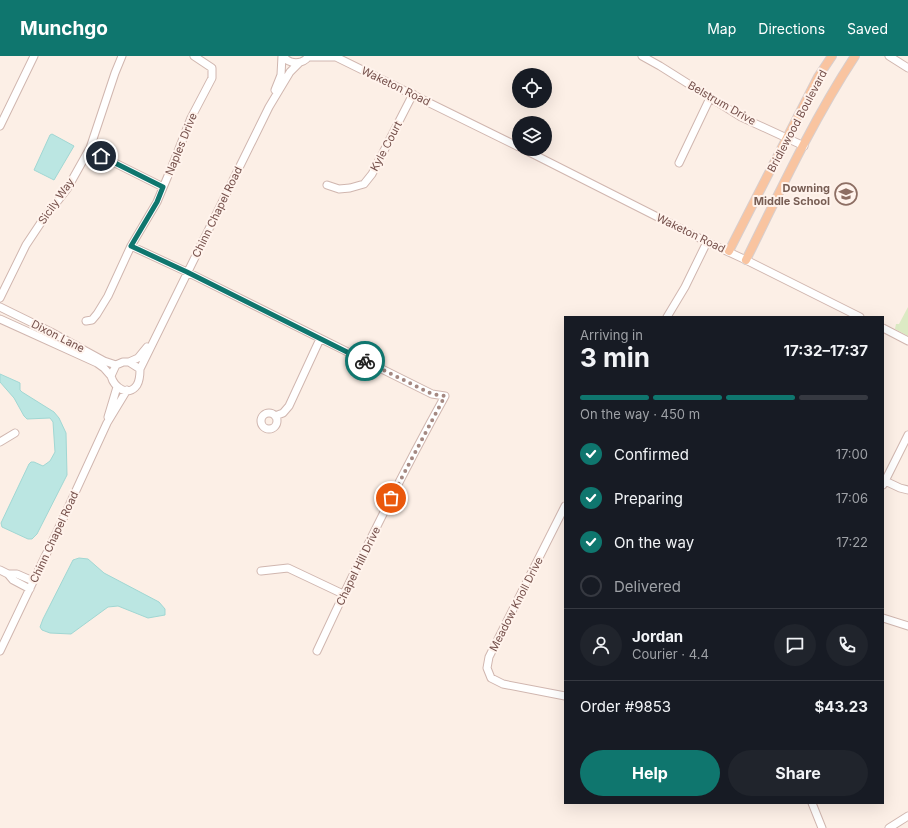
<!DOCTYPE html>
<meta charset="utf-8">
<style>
body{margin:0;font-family:Inter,sans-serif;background:#20242c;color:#f1f3f6;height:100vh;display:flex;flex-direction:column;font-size:15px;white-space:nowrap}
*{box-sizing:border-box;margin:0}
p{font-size:13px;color:#9ea1a6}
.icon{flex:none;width:22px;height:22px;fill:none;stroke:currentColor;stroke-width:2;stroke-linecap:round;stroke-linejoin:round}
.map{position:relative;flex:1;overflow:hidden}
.side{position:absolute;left:564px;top:260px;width:320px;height:488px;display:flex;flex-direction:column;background:#171b24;border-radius:0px;box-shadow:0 4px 16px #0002}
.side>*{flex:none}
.buttons{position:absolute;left:512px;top:12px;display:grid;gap:8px}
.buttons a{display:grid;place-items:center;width:40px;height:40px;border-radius:50%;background:#171b24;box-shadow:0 4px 16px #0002;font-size:20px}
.pin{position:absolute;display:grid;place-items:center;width:34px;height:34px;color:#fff;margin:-17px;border:2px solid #fff;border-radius:50%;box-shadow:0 1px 4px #0007}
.courier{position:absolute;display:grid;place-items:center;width:40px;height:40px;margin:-20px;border:3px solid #0f766e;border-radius:50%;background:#fff;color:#222;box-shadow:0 1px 5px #0007}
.summary em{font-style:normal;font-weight:700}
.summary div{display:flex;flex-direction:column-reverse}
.summary{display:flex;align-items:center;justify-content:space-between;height:68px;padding:0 16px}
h1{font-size:26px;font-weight:700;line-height:30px}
.bar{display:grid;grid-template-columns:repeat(4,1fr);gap:6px 4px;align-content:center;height:48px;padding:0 16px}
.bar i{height:5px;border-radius:3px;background:#363941}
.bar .on{background:#0f766e}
.bar p{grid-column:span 4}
.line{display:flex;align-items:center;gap:10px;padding:0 16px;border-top:1px solid #363941}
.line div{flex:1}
.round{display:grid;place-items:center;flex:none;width:42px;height:42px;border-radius:21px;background:#20242c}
ol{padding:0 16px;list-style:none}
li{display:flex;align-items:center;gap:12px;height:44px}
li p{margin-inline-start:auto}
li .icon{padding:4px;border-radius:50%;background:#0f766e;color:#fff;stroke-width:4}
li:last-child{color:#9ea1a6}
li i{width:22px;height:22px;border:2px solid #363941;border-radius:50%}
.action{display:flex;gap:8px;margin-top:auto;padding:8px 16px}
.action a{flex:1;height:46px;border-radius:24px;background:#0f766e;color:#fff;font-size:16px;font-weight:700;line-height:46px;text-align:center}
.action a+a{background:#20242c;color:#f1f3f6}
header{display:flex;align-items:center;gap:24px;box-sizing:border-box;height:56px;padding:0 20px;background:#0f766e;color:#fff}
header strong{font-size:19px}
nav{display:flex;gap:22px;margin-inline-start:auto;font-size:14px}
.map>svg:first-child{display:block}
</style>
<header>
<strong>Munchgo</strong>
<nav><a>Map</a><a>Directions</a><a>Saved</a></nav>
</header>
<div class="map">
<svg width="908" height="772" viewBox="0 0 908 772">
<rect width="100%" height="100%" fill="#fcefe6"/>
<!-- green -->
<path fill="#dceac4" d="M908 251V280L895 273 896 268H899Z"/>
<!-- water -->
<path fill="#bbe6e2" stroke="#a1d7d3" d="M52 78 74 90 54 124 34 114 50 79Z
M0 318 18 326 20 327V334L22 336 54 356 59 362 66 377 67 419 37 478 32 483H28L2 471 1 467 29 408 31 406H34L43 410 50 405 55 396 53 366 50 362 27 363 24 360 14 342 0 326Z
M79 502 88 503 104 517 159 546 165 553V559L148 562 118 550 108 551 71 578 50 577 42 574 40 571 43 563 73 504Z"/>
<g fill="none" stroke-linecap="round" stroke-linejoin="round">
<!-- minor casing -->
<g stroke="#d0b6af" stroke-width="9">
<path id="minor" d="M283 0C290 9 302 9 309 0
M334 0 519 91
M642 0 660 10 741 61 804 90
M889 0 908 12
M308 1H337
M275 34 281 19 282 0
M0 70 34 0
M523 93 707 186 746 204 860 261
M89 94 163 131
M679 107 710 42
M327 129 339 133 350 132 364 128 372 118 413 38
M131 190 187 216 432 338 445 340C399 423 357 509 317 595
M0 242 26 189 42 165 67 133 90 92 115 17 122 0
M0 251 51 276 104 305 116 309
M667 261 685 231 707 186
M0 263 97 307 104 312 111 320
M86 265 92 264 97 258 108 240 131 190 157 146 175 103 191 62 212 22V12L194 0
M883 272 908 285
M123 306H129L140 313C140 318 140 324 137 329 128 342 114 331 111 320L116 309Z
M129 306 138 302 147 291
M140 313 269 51 290 16 299 7
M261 365a8 8 0 1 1 16 0a8 8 0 1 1-16 0Z
M275 360 283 357 289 350 320 283
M108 361 117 331
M0 386 15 377
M883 424 900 432 908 434
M883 429 908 379
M565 450 489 601 487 612 491 622 503 628 565 640
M0 514 8 518H17L33 525
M261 515 288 512 343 538
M8 518 13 524 30 533
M883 562 908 570
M0 595 62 465 107 367 127 334
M812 747 822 772
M889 772 908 760"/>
</g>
<!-- major casing -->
<g stroke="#d8cecd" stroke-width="10">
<path id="major" d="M729 195 818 21 832 0
M746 204C780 135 813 64 855 0"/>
</g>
<!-- minor -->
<use href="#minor" stroke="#fff" stroke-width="7"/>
<!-- major -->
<use href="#major" stroke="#f9c4a0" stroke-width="8"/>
</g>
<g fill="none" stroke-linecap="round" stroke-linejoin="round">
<!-- done -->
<path stroke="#a48881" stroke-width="4" stroke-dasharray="0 7.2" d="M365 305 432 338 445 340 391 442"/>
<!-- route -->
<path stroke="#0f766e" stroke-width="5" d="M101 100 163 131 157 146 131 190 187 216 365 305"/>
</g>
<!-- icons -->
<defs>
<g id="school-ring" transform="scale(1.15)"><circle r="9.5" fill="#fff3ec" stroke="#8d6e63" stroke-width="1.5"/><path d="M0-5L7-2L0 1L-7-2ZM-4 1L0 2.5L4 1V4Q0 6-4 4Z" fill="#8d6e63"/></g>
</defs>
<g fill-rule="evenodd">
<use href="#school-ring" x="846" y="138"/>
</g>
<g text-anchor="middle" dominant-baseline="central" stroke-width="4" stroke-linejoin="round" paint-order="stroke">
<!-- street labels -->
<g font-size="11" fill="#75504b" stroke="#fff3ec">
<text transform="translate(396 30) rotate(26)">Waketon Road</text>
<text transform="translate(722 47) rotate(30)">Belstrum Drive</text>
<text transform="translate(797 65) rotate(-62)">Bridlewood Boulevard</text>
<text transform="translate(181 88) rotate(-68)">Naples Drive</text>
<text transform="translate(386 90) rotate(-62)">Kyle Court</text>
<text transform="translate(56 145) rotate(-55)">Sicily Way</text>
<text transform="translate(217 156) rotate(-64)">Chinn Chapel Road</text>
<text transform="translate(691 177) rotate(26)">Waketon Road</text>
<text transform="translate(58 280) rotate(27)">Dixon Lane</text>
<text transform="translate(54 481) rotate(-65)">Chinn Chapel Road</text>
<text transform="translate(358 510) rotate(-64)">Chapel Hill Drive</text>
<text transform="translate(516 548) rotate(-63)">Meadow Knoll Drive</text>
</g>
<!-- education labels -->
<g font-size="11" font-weight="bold" fill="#785e54" stroke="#fff3ec" text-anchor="end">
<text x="830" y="132">Downing<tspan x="830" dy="13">Middle School</tspan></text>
</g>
</g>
</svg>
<div class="buttons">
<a><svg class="icon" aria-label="locate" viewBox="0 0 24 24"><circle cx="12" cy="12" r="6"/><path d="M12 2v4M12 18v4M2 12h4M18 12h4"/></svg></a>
<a><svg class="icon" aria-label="layers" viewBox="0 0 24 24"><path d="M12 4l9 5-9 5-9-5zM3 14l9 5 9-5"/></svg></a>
</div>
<div class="pin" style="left:391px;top:442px;background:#ea580c"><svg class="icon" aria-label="bag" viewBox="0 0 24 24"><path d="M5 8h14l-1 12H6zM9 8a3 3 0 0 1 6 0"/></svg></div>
<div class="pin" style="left:101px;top:100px;background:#1f2937"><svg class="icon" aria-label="home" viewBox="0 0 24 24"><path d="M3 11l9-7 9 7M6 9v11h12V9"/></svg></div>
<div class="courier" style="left:365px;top:305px"><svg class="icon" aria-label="bike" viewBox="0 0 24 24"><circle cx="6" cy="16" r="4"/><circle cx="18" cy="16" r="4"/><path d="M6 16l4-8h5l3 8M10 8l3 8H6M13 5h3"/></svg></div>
<section class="side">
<div class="summary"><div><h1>3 min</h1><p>Arriving in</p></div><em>17:32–17:37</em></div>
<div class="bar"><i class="on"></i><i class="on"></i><i class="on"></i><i></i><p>On the way · 450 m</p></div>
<ol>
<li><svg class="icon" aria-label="check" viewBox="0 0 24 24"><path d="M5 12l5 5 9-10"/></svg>Confirmed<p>17:00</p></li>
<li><svg class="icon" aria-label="check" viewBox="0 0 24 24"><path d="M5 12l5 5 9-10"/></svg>Preparing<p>17:06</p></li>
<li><svg class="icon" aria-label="check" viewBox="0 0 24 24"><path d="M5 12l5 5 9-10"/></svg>On the way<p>17:22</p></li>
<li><i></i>Delivered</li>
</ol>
<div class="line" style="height:72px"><a class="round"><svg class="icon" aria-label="person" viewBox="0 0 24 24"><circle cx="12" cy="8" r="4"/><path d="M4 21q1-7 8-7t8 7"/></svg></a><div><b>Jordan</b><p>Courier · 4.4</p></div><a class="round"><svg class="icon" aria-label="chat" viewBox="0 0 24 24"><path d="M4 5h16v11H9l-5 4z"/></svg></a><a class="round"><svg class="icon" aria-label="phone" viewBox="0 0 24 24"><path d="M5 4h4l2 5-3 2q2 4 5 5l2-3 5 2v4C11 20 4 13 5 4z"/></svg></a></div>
<div class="line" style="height:52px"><div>Order #9853</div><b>$43.23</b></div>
<div class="action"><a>Help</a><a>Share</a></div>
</section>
</div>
